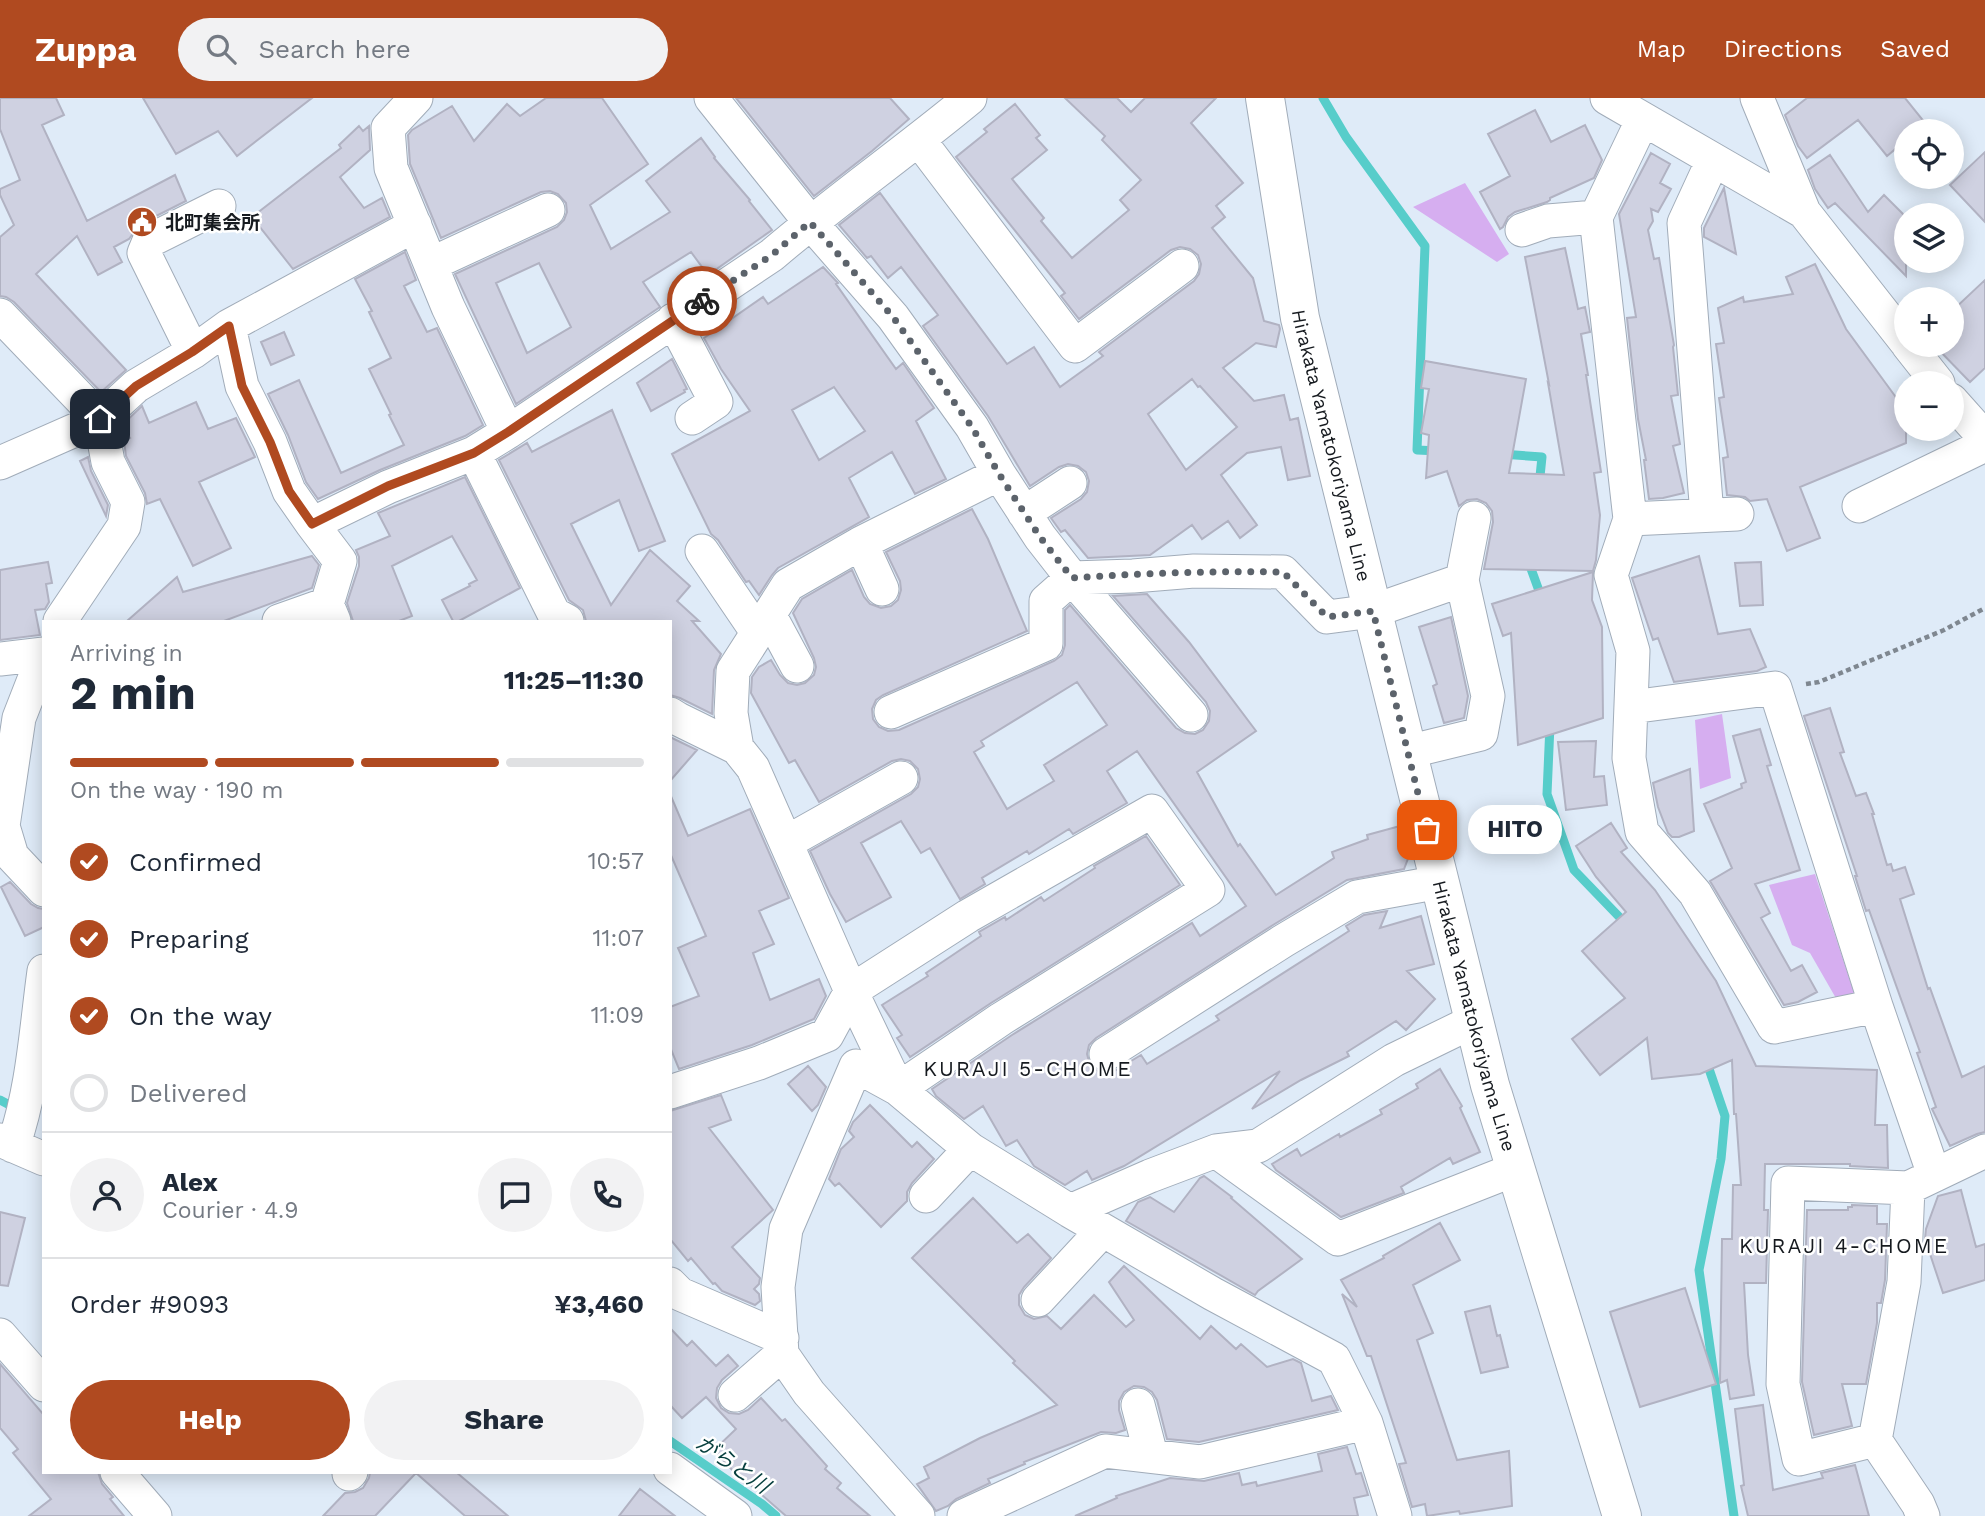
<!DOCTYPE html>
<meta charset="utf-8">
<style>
body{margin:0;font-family:"Work Sans","Noto Sans JP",sans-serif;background:#f2f2f3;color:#1f2937;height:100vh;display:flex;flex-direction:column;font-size:26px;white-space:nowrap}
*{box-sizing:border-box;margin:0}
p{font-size:23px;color:#747a83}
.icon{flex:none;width:38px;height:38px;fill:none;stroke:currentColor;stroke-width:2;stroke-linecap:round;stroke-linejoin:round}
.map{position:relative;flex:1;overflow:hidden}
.details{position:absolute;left:42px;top:522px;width:630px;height:854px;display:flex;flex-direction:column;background:#fff;border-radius:0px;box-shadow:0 4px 18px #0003}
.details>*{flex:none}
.tools{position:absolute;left:1894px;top:21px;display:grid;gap:14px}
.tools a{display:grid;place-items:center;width:70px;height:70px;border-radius:50%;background:#fff;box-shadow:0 4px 18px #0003;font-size:35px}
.pin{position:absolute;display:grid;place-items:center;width:60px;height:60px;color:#fff;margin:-30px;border-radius:14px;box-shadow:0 4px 10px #0006}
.courier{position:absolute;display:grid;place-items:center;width:70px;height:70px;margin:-35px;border:5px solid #b04a20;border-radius:50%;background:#fff;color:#222;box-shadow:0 2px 9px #0007}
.bubble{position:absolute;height:49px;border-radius:24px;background:#fff;box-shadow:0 4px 18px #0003;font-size:23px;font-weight:700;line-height:49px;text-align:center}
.head em{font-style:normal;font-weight:700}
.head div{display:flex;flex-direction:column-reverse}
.head{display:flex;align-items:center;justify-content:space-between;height:119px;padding:0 28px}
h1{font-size:46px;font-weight:700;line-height:52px}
.bar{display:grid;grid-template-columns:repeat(4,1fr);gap:10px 7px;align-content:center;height:84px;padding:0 28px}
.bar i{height:9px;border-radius:5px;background:#e0e1e3}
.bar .selected{background:#b04a20}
.bar p{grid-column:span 4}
.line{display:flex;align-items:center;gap:18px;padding:0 28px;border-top:2px solid #e0e1e3}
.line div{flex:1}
.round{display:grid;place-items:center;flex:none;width:74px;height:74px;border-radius:37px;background:#f2f2f3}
ol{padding:0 28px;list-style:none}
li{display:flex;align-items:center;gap:21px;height:77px}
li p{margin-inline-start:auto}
li .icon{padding:7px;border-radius:50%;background:#b04a20;color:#fff;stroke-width:4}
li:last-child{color:#747a83}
li i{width:38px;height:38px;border:4px solid #e0e1e3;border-radius:50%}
.button{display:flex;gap:14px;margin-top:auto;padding:14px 28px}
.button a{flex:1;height:80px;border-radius:42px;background:#b04a20;color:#fff;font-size:28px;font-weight:700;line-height:80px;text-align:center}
.button a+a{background:#f2f2f3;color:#1f2937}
header{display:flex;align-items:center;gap:42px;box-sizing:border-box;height:98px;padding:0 35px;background:#b04a20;color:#fff}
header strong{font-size:33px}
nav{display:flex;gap:38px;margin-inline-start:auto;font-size:24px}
.search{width:490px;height:63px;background:#f2f2f3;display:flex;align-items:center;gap:18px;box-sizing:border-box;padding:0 24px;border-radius:38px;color:#747a83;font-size:26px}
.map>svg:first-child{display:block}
</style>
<header>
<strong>Zuppa</strong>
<div class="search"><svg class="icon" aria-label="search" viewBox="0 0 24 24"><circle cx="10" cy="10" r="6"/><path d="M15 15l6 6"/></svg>Search here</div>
<nav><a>Map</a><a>Directions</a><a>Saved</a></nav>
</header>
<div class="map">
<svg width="1985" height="1418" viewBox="0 0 1985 1418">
<rect width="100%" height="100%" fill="#dfebf8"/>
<!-- green -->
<path fill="#d6aef0" d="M1465 85 1509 156 1497 164 1413 109Z
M1722 616 1731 680 1700 691 1695 622Z
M1815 776 1856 901 1841 909 1810 855 1792 847 1769 787Z"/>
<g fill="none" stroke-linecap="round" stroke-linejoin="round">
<!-- stream -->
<path stroke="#57cdca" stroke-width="9" d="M1323 0 1346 39 1425 148 1417 352 1439 353
M1501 356 1542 359 1539 388
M1530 461V468L1542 501
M1550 627 1547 696 1574 772 1628 828
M1706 962 1725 1018 1721 1061 1699 1172 1734 1418
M0 1002 17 1011
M670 1343 762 1406 776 1418"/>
</g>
<!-- building -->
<path fill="#cfd1e1" stroke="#b1b2c2" stroke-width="2" fill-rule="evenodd" d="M0 0H56L64 17 42 27 87 123 175 77 186 103 140 126 129 141 114 149 122 164 98 177 77 138 36 176 126 272 101 294 14 204 6 199 0 198V139L14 127 0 97V91L20 82 0 31Z
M143 0H312L237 58 218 33 176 56Z
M546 0H602L648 66 590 107 611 151 670 114 646 83 701 40 715 59 714 60 750 102 749 103 772 132 708 177 691 154 643 184 660 209 516 306 455 176 557 129 564 122 567 114 566 105 558 96 550 93 541 94 441 140 410 66 408 37 412 32 452 8 474 43 507 6 520 18ZM539 165 571 229 527 255 496 185Z
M736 0H890L909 21 872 53 814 98Z
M1065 0H1117L1131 14 1145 0H1216L1191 25 1243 85 1216 108 1225 119 1212 130 1253 180 1264 223 1279 227 1280 231 1276 249 1256 245 1223 270 1254 303 1284 297 1290 322 1298 320 1310 378 1288 382 1281 349 1247 355 1221 377 1257 427 1240 440 1228 423 1202 441 1192 427 1150 457 1088 460 1065 432 1061 434 1051 420 1081 401 1087 394 1089 383 1086 374 1078 368 1068 366 1059 369 1030 388 988 318 923 228 938 217 901 169 888 180 871 158 867 160 839 127 880 95 1007 266 1034 249 1060 289 1103 258 1099 254 1194 183 1199 176 1201 166 1198 157 1190 151 1180 149 1171 152 1079 221 1061 198 1065 195 956 59 987 34 984 31 1015 6 1040 37 1036 40 1047 52 1012 81 1044 120 1041 123 1072 160 1129 112 1120 102 1141 82 1102 42 1105 38ZM1192 281 1198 289 1200 288 1237 329 1186 372 1148 316Z
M1807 0H1905L1926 26 1917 33H1906V42L1887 58 1858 22 1807 60 1798 48 1785 17Z
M1535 12 1551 44 1585 27 1602 62 1594 80 1550 100V102L1547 104 1515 114 1508 119 1503 129 1500 131 1480 94 1510 78 1488 36Z
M359 28 363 33 369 28 370 52 340 79 364 110 382 100 390 119 293 171 252 119 341 50 339 47Z
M1985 54V124L1950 87Z
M1651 55 1670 66 1660 85 1671 91 1658 114 1651 111 1653 123 1648 132 1654 161 1659 160 1674 247 1673 249 1678 297 1671 298 1680 346 1673 348 1684 395 1663 400 1649 401 1644 362H1646L1638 321 1627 220 1636 219 1619 116Z
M1830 57 1868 114 1884 97 1906 119V178L1835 105 1828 110 1815 91 1808 72Z
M1724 90 1736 156 1704 139V130Z
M1565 150 1578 211 1585 209 1590 234 1581 236 1588 277H1586L1601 374 1594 375 1600 417 1596 462 1593 473 1484 471 1493 424 1492 413 1486 405 1477 401 1467 402 1459 408 1447 373 1426 380 1429 337 1421 335 1429 291 1421 290 1425 263 1526 281 1509 375 1564 377 1548 285 1549 286 1525 159Z
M405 154 416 182 404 188 427 234 437 230 483 327 465 338 380 372 318 401 306 384 288 337 268 296 299 282 341 375 404 347 389 317 391 316 369 271 391 260 369 214 372 213 355 181Z
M1815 166 1846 231 1906 313V345L1800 389 1820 440 1787 453 1767 401 1750 403 1745 399 1727 397 1723 360 1728 359 1719 300 1724 299 1716 246 1724 245 1718 210 1743 199 1744 204 1793 196 1786 179Z
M823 169 838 185 836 186 896 271 903 265 934 310 916 323 946 381 915 396 892 354 849 380 869 419 778 470 772 477 759 497 749 483 746 484 718 442 711 436 672 356 750 313 721 271 704 240 763 199 768 206ZM834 289 865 333 819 362 792 312Z
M1985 182V270L1970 284 1934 247H1951V214Z
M284 234 294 257 271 267 261 244Z
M672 261 687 291 684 292 685 294 651 313 637 285Z
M196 304 208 331 236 320 255 359 199 384 231 450 193 468 160 401 147 406 145 395 126 358 124 343 130 340 121 328 142 308 149 325Z
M612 312 665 443 639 453 619 402 571 426 611 507 650 452 690 488 677 503 699 523H692L721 556 714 572 712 616 680 600 670 597V523H586L583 512 569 502 499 362 527 345 532 354Z
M88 359 91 373 108 407 106 418 80 363Z
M465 379 520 490 459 523H453L442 502 470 488 469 486 477 482 452 438 392 468 412 518 399 523H353L347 505 359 468V459L356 452 390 438 378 415Z
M972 411 988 441 1027 533 883 597 876 602 872 611 873 621 879 629 888 633 899 632 1054 563 1062 557 1065 547V512L1070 507 1176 630 1185 635 1195 636 1203 632 1209 623 1210 613 1206 604 1113 498 1147 496 1189 544 1256 633 1197 674 1238 748 1240 746 1276 797 1334 760 1332 754 1368 741 1367 737 1400 728 1409 758 1404 771 1347 782 1273 827 1096 940 1089 947 1087 956 1090 967 1098 973 1108 975 1116 972 1141 957 1147 966 1219 922 1216 918 1349 833 1346 828 1364 817 1387 813 1380 830 1421 818 1434 866 1407 873 1435 901 1406 932 1396 923 1347 954 1349 958 1301 982 1252 1011 1280 973 1124 1068 1092 1082 1087 1073 1065 1087 1034 1068 1017 1042 1006 1048 983 1008 964 1021 936 998 932 991 1012 937 1192 825 1200 838 1246 808 1137 653 1107 673 1127 705 1073 736 1069 731 1029 756 1027 753 982 780 985 786 960 801 930 750 921 755 901 723 861 745 891 799 846 824 830 796 810 753 911 696 918 689 920 681 918 671 910 663 901 661 892 663 819 704 795 662 789 665 751 595 752 579 759 569 771 562 780 577 788 585 797 587 805 585 814 577 816 569 814 560 793 515 802 501 852 472 864 499 870 506 881 510 891 508 898 502 901 492 900 483 886 454ZM1077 584 1107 627 1044 667 1054 683 1007 711 974 654 984 648 981 643Z
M312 458 319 467 312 490 224 523H127L177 479 183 494Z
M1699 458 1718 536 1750 531 1766 569 1757 573 1674 584 1658 540 1653 542 1632 480Z
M48 464 52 485 46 486 49 504 45 511 35 512 40 537 0 542V472Z
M1761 464 1763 507 1740 508 1735 465Z
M1593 474 1592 502 1602 529 1603 620 1518 647 1511 535 1503 538 1492 506Z
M1451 519 1468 598 1464 620 1444 625 1433 588 1437 586 1419 529Z
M1830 610 1844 654 1840 655 1856 698 1866 695 1874 716H1872L1887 767 1891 766 1893 773 1905 769 1914 796 1900 801 1928 891 1930 890 1962 979 1985 968V1034L1977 1036 1950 1048 1932 1011 1936 1009 1917 955 1920 954 1869 812 1866 813 1855 778H1857L1804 618Z
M1760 631 1771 667 1767 668 1800 772 1755 786 1770 815 1761 820 1791 873 1802 867 1817 894 1798 904 1784 907 1710 783 1732 770 1704 706 1742 690 1741 686 1746 684 1733 638Z
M670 639 697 652 670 683Z
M1596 643 1594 679 1604 678 1607 707 1566 712 1558 644Z
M1690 671 1694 733 1679 739H1672L1668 735 1658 709 1653 685Z
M670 696 688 738 750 711 789 800 759 813 774 846 753 855 770 902 819 881 826 898 814 921 752 947 679 971 670 949V909L699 898 678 850 706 838 670 755Z
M1611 725 1627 750 1621 754 1655 792 1716 883 1756 968 1877 972 1875 1027H1887L1888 1070 1850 1068V1066H1765L1764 1112H1768L1766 1185H1744L1748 1257 1754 1297 1730 1301 1727 1282 1720 1285 1722 1141H1732L1733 1087H1741L1736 1016H1734L1732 962 1700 976 1652 981 1647 940 1600 977 1572 941 1625 900 1582 853 1626 814 1596 779 1576 748Z
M1146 738 1180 787 991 905 910 959 897 940 902 937 882 907 928 878 926 875 981 838 979 834 1005 819 1006 822 1041 799 1044 803 1095 770 1094 768Z
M10 784 31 806 38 810 44 811V829L25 838 1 789Z
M808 968 826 989 818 1007 812 1013 788 986Z
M1440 971 1462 1008 1460 1010 1480 1054 1453 1066 1450 1060 1401 1089 1404 1095 1341 1119 1276 1072 1272 1066 1297 1051 1301 1058 1339 1036 1340 1039 1382 1016 1380 1012 1418 990 1416 986Z
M721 997 731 1022 709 1030 773 1112 732 1149 760 1180 759 1186 754 1191 759 1196 760 1203 755 1207 722 1193 715 1185 713 1186 691 1160 688 1163 670 1141V1013Z
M870 1007 912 1049 917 1044 934 1061 912 1085 907 1094V1103L881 1129 839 1085 835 1088 829 1081 841 1051 854 1039 849 1033 853 1024Z
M1204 1078 1232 1099 1231 1100 1302 1161 1258 1193 1255 1197 1126 1123 1138 1104 1150 1099 1174 1114 1200 1080Z
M1961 1092 1976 1149 1985 1146V1182L1943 1195 1925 1141 1926 1131 1938 1098Z
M973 1100 1017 1145 1028 1136 1051 1160 1024 1189 1019 1197V1207L1025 1217 1034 1221 1047 1218 1061 1231 1094 1197 1126 1229 1134 1222 1109 1184 1124 1168 1200 1241 1211 1228 1236 1251 1241 1246 1267 1269 1293 1261 1301 1265 1312 1303 1331 1298 1338 1312 1199 1344 1167 1341 1157 1302 1152 1294 1144 1289 1134 1288 1124 1294 1119 1303V1312L1125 1332 1116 1335 1101 1334 1024 1364 1025 1366 988 1381 990 1385 956 1401 948 1408 936 1413 917 1386 929 1380 924 1369 980 1340 1057 1307 1013 1265 1015 1263 912 1160Z
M1852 1107 1877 1108V1126H1887L1885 1182 1881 1205H1877V1225L1866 1286H1842L1852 1328 1814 1337 1802 1284 1807 1112H1848V1109H1852Z
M0 1114 25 1120 8 1188 0 1187Z
M1440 1125 1460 1162 1413 1187 1433 1235 1417 1242 1457 1362 1509 1353 1512 1408 1460 1416 1459 1413 1427 1418 1425 1406 1412 1409 1399 1366 1406 1365 1371 1258H1367L1342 1196 1357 1209 1341 1182 1384 1160 1383 1158Z
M1685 1190 1716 1286 1640 1309 1610 1214Z
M1490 1208 1497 1238 1500 1237 1508 1269 1481 1275 1465 1214Z
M670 1230 687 1248 692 1243 716 1268 728 1257 738 1268 722 1282 717 1290 716 1300 721 1310 729 1315 739 1316 748 1312 761 1300 782 1323 785 1321 827 1368 825 1371 841 1385 837 1390 870 1418H786L746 1383 744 1385 714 1352 736 1331 706 1299 682 1320 670 1307Z
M0 1266 44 1317V1374H98L102 1386 113 1399 110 1401 124 1418H29L51 1401 13 1355 18 1351 0 1330Z
M1763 1307 1773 1392 1823 1380 1821 1375 1855 1367 1869 1418H1748L1741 1388 1744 1387 1735 1311Z
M1347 1349 1356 1376 1361 1375 1368 1397 1354 1400 1358 1418H1075L1117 1400 1116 1398 1170 1380 1204 1383 1239 1375 1242 1387 1256 1384 1257 1388 1322 1373 1318 1356Z
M370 1374H456L508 1418H465L416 1375 375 1418H323L345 1395 355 1394 363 1390 369 1380Z
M640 1391 675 1418H619Z"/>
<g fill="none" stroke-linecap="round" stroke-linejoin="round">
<!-- minor casing -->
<g stroke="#a1acb9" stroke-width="35">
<path id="minor" d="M416 0 388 30 391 70 448 209 508 334
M711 0 810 124 893 219 972 329 999 376 1040 439 1072 480 1191 617
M1607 0 1804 114 1906 244
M1757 0 1804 114
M1643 21 1596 119 1630 421 1611 477 1633 553 1629 660 1642 734 1695 795 1774 929 1876 908 1934 1077
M919 42 1075 248 1182 168
M1522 132 1548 123 1596 119
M431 166 548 112
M0 217 100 321 108 364 128 404 124 428 60 523
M673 222 716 304 692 320
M229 228 415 127
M1908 247 1938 285
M193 254 144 155 149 143 219 108
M1951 302 1985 340
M474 355 554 516 567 523
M0 365 100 321 136 288 193 254 229 228 242 288 270 344 289 393 312 426 388 389 474 355 508 334 772 157C836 102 905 54 970 0
M1859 408 1985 347
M1024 415 1070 385
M1707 417 1684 125 1713 62
M1630 421 1737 416
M312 426 340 463 327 506 334 523
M861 445 882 491
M702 453 757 534
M1462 482 1474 420
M769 516 797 568
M279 523 327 506
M44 556 19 620 3 728 12 758 44 792
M0 561 44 556
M1631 609 1775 590 1876 908
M891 614 1046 546V503L1072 480 1133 478 1194 473 1283 474 1327 519 1373 513 1462 482 1488 598 1481 636 1407 654
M670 616 678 621 737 650 753 670 851 893 898 991 1001 921 1208 792 1152 713 968 818 851 893 827 937 759 965 670 994
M737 650 731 615 733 573 788 487 861 445 999 376
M787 744 901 680
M1106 956 1283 843 1357 799 1440 784
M0 1042 44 1061
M13 1048C33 992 36 931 44 873
M1216 1053 1338 1141 1516 1071
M926 1098 970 1051
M1070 1113 1150 1078 1216 1053 1258 1048 1394 962 1474 923
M670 1186 680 1196 782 1240
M1038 1202 1102 1133
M0 1237 44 1287
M735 1297 782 1256
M1138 1307 1151 1357
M1875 1342 1799 1361 1783 1286 1788 1085 1908 1090
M670 1371 735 1418
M117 1374 155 1418
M349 1376 351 1374
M918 1418 809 1295 782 1256 778 1189 786 1131 856 968 898 991 970 1051 1070 1113 1213 1196 1334 1261 1366 1325 1395 1418
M964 1418 1105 1353 1200 1364 1366 1325
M1923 1418 1918 1406 1875 1342 1904 1184 1908 1090 1985 1053"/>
</g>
<!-- major casing -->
<g stroke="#a1acb9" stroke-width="40">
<g id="major">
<path id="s1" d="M1265 0 1300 220 1490 987 1622 1418"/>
</g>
</g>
<!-- path -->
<path stroke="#7f8790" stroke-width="4.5" stroke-dasharray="5 3.5" stroke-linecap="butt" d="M1806 586 1819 584 1944 532 1985 510"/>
<!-- minor -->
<use href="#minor" stroke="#fff" stroke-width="33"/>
<!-- major -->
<use href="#major" stroke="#fff" stroke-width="38"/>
</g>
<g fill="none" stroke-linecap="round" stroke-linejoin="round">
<!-- done -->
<path stroke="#5c636b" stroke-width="7" stroke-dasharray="0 12.6" d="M702 203 772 157 810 124 893 219 972 329 999 376 1040 439 1072 480C1142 475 1212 473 1283 474L1327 519 1373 513 1427 732"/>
<!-- route -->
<path stroke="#b04a20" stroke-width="9" d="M100 321 136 288 192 254 229 228 242 288 270 344 289 393 312 426 388 388 474 355 508 334 702 203"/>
</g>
<!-- icons -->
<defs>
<g id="civic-disc" transform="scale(1.575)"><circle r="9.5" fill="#b04a20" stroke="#fff"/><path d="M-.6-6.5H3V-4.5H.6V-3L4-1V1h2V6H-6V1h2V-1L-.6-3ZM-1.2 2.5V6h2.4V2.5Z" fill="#fff"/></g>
</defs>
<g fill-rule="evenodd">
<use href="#civic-disc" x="142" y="124"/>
</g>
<g text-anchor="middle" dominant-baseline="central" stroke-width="5" stroke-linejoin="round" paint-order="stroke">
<!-- poi labels -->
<g font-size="19" font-weight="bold" fill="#161a1f" stroke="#fff" text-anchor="start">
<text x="165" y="124">北町集会所</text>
</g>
<!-- street labels -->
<g font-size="19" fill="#161a1f" stroke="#fff">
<text stroke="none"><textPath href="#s1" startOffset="354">Hirakata Yamatokoriyama Line</textPath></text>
<text stroke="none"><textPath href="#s1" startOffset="942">Hirakata Yamatokoriyama Line</textPath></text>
</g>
<!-- neighbourhood labels -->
<g font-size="21" letter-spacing="2" fill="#161a1f" stroke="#fff">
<text x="1028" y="970">KURAJI 5-CHOME</text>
<text x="1844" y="1147">KURAJI 4-CHOME</text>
</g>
<!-- water labels -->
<g font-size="21" font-style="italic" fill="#08403f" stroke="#fff">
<text transform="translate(733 1366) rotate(35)">がらと川</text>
</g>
</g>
</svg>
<div class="tools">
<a><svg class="icon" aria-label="locate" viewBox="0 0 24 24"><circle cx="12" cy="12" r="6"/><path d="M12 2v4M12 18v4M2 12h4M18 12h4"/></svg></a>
<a><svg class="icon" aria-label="layers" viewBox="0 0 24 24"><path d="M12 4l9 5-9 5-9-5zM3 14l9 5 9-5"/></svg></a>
<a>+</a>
<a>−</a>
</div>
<div class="pin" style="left:1427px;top:732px;background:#ea580c"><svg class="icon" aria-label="bag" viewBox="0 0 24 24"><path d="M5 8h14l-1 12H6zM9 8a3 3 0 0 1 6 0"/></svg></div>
<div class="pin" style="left:100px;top:321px;background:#1f2937"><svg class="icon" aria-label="home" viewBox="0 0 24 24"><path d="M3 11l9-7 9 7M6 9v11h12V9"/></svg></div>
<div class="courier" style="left:702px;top:203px"><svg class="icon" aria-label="bike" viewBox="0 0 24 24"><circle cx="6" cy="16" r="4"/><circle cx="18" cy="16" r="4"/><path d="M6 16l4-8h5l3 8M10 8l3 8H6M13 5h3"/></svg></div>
<div class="bubble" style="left:1468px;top:707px;width:94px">HITO</div>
<section class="details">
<div class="head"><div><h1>2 min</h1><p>Arriving in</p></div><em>11:25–11:30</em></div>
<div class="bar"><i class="selected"></i><i class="selected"></i><i class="selected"></i><i></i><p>On the way · 190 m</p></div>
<ol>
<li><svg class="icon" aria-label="check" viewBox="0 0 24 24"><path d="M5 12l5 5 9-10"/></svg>Confirmed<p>10:57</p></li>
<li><svg class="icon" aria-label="check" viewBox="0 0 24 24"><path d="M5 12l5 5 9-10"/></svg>Preparing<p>11:07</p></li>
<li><svg class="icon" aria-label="check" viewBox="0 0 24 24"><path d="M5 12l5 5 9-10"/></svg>On the way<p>11:09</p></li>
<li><i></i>Delivered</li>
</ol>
<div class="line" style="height:126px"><a class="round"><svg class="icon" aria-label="person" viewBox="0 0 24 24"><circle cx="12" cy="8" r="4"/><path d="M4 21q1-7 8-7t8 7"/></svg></a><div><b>Alex</b><p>Courier · 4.9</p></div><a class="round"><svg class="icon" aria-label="chat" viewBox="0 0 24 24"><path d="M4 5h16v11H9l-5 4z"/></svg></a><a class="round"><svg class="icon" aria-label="phone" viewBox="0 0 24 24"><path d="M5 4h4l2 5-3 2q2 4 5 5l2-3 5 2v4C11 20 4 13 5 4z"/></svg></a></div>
<div class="line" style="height:91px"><div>Order #9093</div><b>¥3,460</b></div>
<div class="button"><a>Help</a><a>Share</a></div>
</section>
</div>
